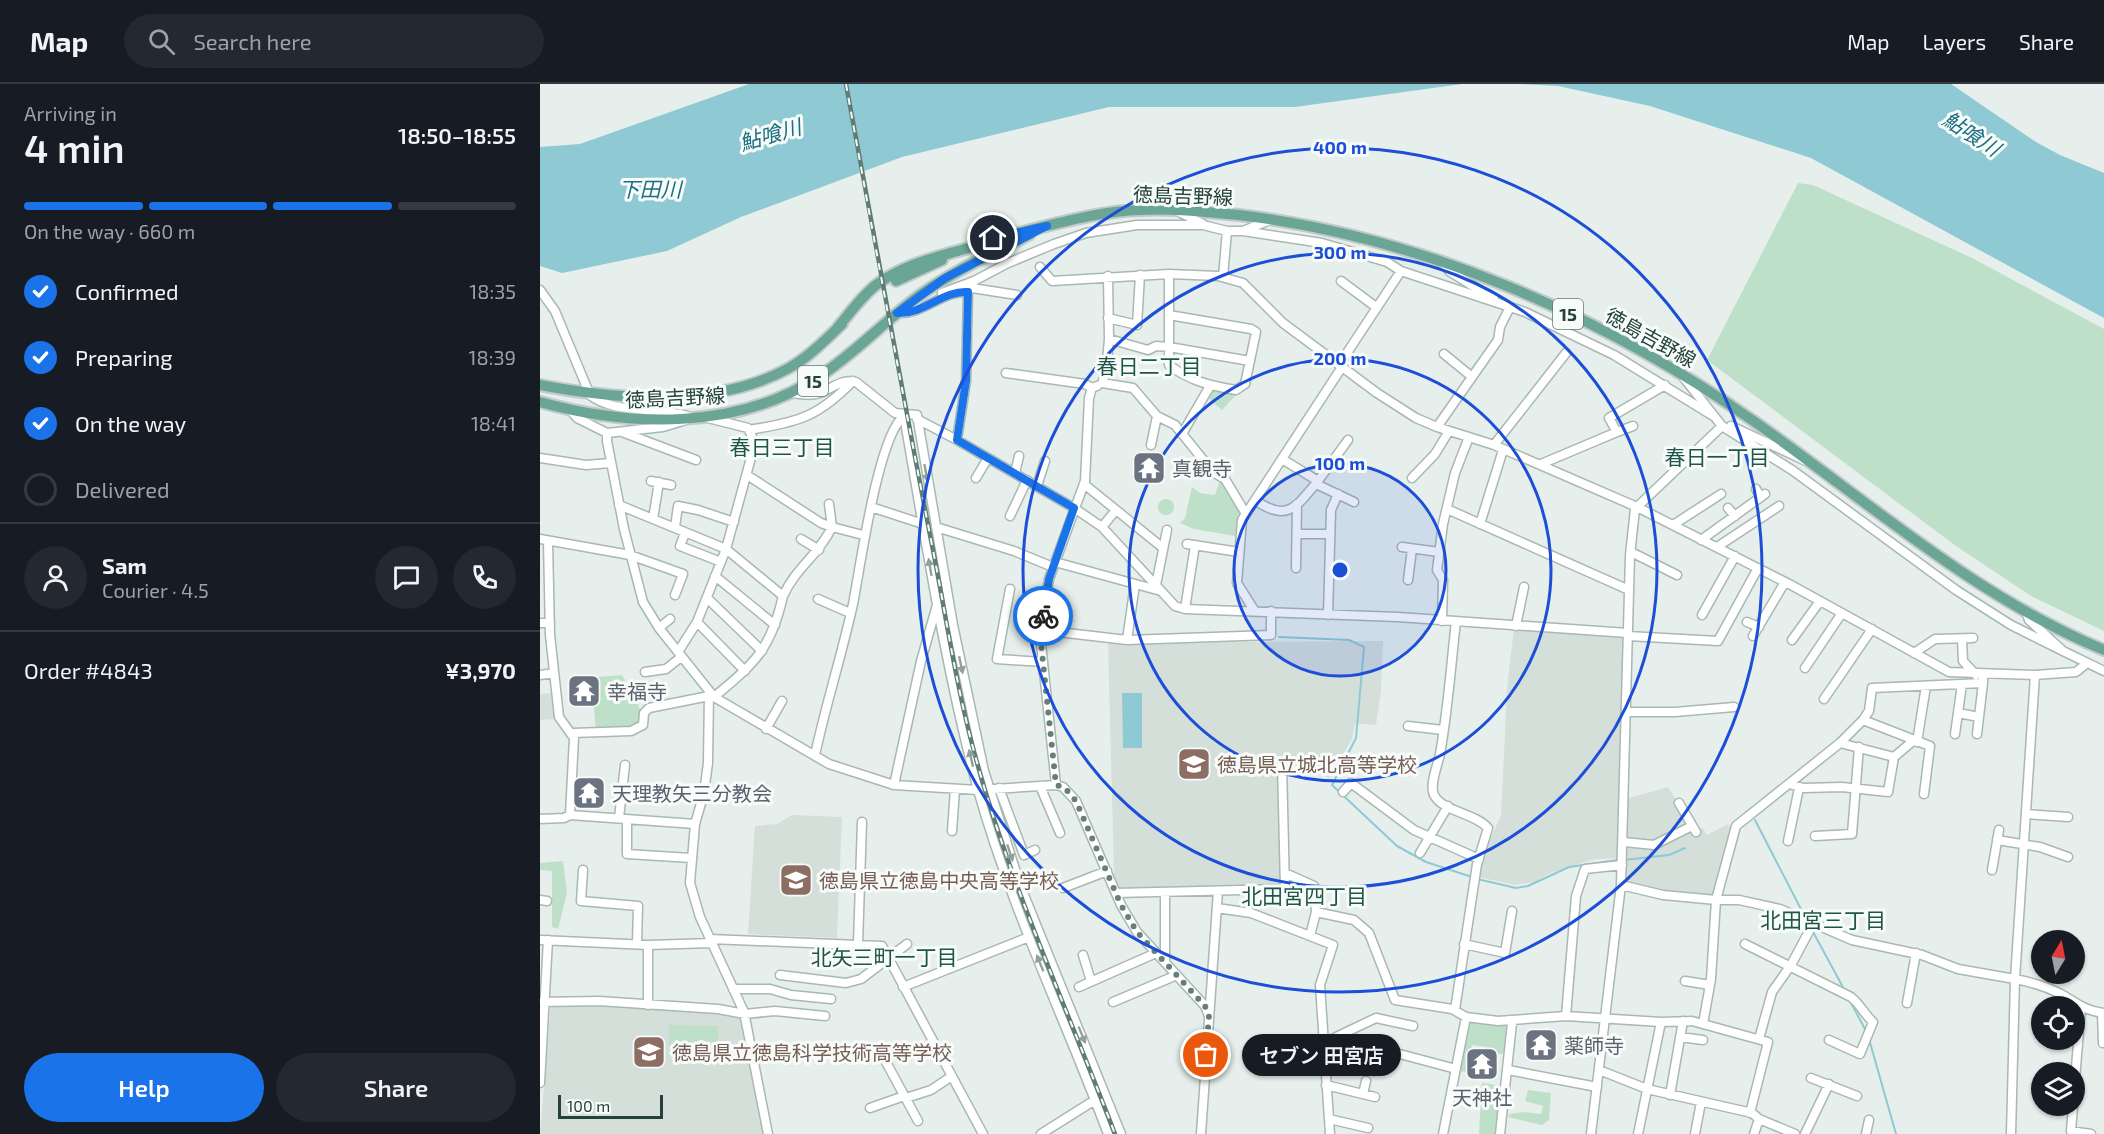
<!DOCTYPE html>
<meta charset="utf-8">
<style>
body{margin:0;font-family:"Exo 2","Noto Sans JP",sans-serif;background:#242831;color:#f1f3f6;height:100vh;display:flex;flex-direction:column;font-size:22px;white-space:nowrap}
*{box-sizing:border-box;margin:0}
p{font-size:20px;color:#9ea1a6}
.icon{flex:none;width:33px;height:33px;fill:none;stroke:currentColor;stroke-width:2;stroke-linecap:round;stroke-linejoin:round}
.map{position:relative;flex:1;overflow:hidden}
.panel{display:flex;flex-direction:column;background:#171b24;width:540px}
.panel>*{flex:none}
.needle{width:39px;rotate:10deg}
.controls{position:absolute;left:1491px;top:846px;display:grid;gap:12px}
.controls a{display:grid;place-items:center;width:54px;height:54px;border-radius:50%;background:#171b24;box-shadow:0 2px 4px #0004;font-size:30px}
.scale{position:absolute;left:18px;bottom:15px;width:105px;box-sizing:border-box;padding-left:6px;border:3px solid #24423a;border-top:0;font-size:16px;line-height:21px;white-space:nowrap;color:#24423a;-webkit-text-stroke:4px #f7fbf9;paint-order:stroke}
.pin{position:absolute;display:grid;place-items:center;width:51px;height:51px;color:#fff;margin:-26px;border:3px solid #fff;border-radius:50%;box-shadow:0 2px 6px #0007}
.courier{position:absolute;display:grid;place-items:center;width:60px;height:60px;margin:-30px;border:4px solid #1a73e8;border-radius:50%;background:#fff;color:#222;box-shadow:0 2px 8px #0007}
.bubble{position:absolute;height:42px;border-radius:21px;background:#171b24;box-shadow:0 2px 4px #0004;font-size:20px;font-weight:600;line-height:42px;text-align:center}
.overview em{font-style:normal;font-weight:600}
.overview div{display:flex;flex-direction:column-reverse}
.overview{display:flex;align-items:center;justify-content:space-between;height:102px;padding:0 24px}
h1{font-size:39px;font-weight:600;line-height:45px}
.bar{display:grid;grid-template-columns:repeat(4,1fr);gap:9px 6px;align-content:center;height:72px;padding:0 24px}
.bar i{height:8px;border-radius:4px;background:#363941}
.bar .current{background:#1a73e8}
.bar p{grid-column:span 4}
.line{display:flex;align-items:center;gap:15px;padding:0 24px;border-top:2px solid #363941}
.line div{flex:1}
.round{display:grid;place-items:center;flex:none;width:63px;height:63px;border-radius:32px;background:#242831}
ol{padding:0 24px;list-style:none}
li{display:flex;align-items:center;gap:18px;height:66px}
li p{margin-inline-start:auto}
li .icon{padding:6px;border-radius:50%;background:#1a73e8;color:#fff;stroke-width:4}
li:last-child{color:#9ea1a6}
li i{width:33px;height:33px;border:3px solid #363941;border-radius:50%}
.cta{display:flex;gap:12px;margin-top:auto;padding:12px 24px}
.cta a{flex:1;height:69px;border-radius:36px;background:#1a73e8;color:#fff;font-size:24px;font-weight:600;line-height:69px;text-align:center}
.cta a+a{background:#242831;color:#f1f3f6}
header{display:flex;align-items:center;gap:36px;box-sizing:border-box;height:84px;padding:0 30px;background:#171b24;border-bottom:2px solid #363941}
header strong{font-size:28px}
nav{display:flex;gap:33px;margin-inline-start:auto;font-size:21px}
.search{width:420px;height:54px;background:#242831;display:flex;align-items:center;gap:15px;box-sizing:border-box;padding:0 21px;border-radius:33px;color:#9ea1a6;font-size:22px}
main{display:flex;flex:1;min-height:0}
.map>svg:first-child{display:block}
</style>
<header>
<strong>Map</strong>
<div class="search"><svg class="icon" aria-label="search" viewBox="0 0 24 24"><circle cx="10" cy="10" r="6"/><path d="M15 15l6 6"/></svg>Search here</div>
<nav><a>Map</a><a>Layers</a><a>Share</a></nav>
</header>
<main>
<section class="panel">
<div class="overview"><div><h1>4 min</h1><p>Arriving in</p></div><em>18:50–18:55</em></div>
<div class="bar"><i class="current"></i><i class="current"></i><i class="current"></i><i></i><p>On the way · 660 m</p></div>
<ol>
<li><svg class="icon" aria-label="check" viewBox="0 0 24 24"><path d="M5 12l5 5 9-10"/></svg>Confirmed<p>18:35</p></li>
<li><svg class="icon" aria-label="check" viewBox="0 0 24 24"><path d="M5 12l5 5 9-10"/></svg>Preparing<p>18:39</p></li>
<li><svg class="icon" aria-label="check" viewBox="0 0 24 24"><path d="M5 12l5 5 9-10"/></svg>On the way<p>18:41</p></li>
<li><i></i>Delivered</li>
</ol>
<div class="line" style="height:108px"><a class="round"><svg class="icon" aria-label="person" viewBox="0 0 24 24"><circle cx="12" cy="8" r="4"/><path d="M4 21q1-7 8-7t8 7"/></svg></a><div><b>Sam</b><p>Courier · 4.5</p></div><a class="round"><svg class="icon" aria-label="chat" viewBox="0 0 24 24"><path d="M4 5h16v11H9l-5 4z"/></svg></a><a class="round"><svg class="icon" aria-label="phone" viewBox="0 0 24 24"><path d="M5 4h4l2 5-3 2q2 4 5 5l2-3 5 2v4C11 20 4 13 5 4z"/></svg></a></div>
<div class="line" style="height:78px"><div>Order #4843</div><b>¥3,970</b></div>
<div class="cta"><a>Help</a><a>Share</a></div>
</section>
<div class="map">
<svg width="1564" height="1050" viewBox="0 0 1564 1050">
<rect width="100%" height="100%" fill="#e6efeb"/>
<!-- built -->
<path fill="#d4dfda" d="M974 544 1086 554 1082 716 1128 703 1157 747 1163 744 1167 751 1188 740 1192 748 1174 815 1083 801 1085 774 1055 775 1010 789 995 798 975 801 938 793 949 757 961 732 967 605Z
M843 557 841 607 836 641 815 639 812 655 789 694 737 673 742 801 578 805 574 790 568 559Z
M14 609 17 635 0 636V610Z
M252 731 302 733 297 854 208 850 215 742 237 740Z
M66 918 204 931 223 1050H0L11 920Z"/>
<!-- green -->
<path fill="#bfe0c8" d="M1258 99 1273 101 1432 174 1564 245V547L1491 512 1416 462 1167 276Z
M672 306 696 311 682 326 668 314Z
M680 396 703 430 698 435 695 452 654 445 640 439 645 434 652 403 660 409 675 411Z
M618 423a8 8 0 1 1 16 0a8 8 0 1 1-16 0Z
M82 591C89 605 108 626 97 642L56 646 53 614 58 613 57 593Z
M23 777 27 809 18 845 12 843V787L0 786V779Z
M929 935 968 941 966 970H947V963L932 961 927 988 917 987Z
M129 941 178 942V973L129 972Z
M942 999 962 1002 956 1050H939Z
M988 1006 1011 1009 1009 1036 1002 1041 968 1033 970 1030 984 1028 1001 1030 1003 1022 985 1017Z"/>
<!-- water -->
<path fill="#8ec9d4" d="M209 0H922L755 23H569L362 73 201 133 127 167 22 189 0 182V63L40 60Z
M980 0H1411L1496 58 1520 71 1564 89V234L1271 74 1110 22 1018 2Z
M582 609H602V664H583Z"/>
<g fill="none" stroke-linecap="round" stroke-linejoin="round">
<!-- stream -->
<path stroke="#8ec9d4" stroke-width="2" d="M739 553 809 556 824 563 816 654 792 701 857 762 886 778 932 793
M1215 736 1265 833
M1084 776 1129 771 1145 764
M937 795 976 804 988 802 1029 783 1078 776
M1272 846 1305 907
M1310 917 1326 947
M1329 955 1356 1050"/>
<!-- minor casing -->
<g stroke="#a8b8b2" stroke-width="11">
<path id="minor" d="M637 127 663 140
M703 147 730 136
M904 180 909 187 954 215
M500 183 512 197 629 190 678 192 703 199 743 239 837 309 876 334 897 343
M629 190V281C650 297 671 302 696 306L705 300 716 248 711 245 629 231
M568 192 569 255 608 266 616 262 629 263 710 277
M683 193 687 147
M801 197 836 223
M432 204 477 211
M0 206 15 227 50 311C74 331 122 322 151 333
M402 209 434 197
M970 223 960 243 958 256 897 343 954 361 1097 423 1251 501 1409 588 1495 591
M357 229C383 231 403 206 428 208
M568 234 597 241 600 191
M569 255 566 288 562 299 593 304 617 332 635 341 673 388 685 395 706 430
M904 270 931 292
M799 281 861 187
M466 289 545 300 552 304 557 302
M251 309C259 310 267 312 276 310 290 307 300 294 316 298L355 329 377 331 413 541 444 687 480 801 581 1050
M31 327 37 334 67 349
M364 332C386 457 405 584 438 706 471 824 525 935 568 1050
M168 334 208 344 215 359 186 465 243 512C257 482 278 472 292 443L323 451
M377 335 417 356
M146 336 123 343 67 349V357L84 445 103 518 119 544 174 613 289 680 354 701 438 706 516 701 523 703 536 717 581 821 597 848 665 922 669 932
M1182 342 1252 386 1416 506 1471 541 1523 567
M1191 342 1264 376
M214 345C260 338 280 331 313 297
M82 348 156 376
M1077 348 1093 342
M642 350 670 302
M611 361 617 332
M954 361 1026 269
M0 374 46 381 71 379
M1001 380 1077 348 1069 334 1125 301
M475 389 479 372
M207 391 281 439 292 443 289 420
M436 394 448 374
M872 394 895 370 909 347
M111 397 131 401
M778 397 808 356
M544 400 623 464
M776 400 814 418
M497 402 505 377
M1216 405 1221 413
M715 416C747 439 756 423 778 397L742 375
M79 421 186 465 157 538 138 568
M331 423 383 440
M1188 424 1195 432
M907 425 1089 506
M470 432 487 396
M113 435 119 398
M940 440 963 366
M1133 441 1181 410
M135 443 138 422 158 426 194 438
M396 443 474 467 513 483
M562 443 576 426
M145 449 140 462 181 478
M757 450H790
M0 455 90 471 143 490 135 511
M261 455 279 466
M1161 456 1225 410
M8 458 10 551 19 633 34 654 30 731
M647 460 699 468
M862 463 899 468
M1177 463 1239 422
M1091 468 1137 491
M515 478 621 507
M756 484 757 420
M175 492 235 541
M868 496 872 465
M616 501 627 446
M470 505 457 575 503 578
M167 514 222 567
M278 515 310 529
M645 525 655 461
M714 526 697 499 702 436 802 283
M1487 530 1489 536 1523 567 1564 587
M788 531 791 426 798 410
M1162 531 1195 472
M902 537 903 496 897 486 903 440 915 389 929 353
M157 538 205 587
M1207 538 1219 543
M0 539H10
M976 542 984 503
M119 544 130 535
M501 546 587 556 731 551V527
M1088 549 858 533 645 525 635 522 562 443 534 424 417 356 426 297 428 208 434 197 468 179 514 160 546 149 597 141H663L687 147H703L782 159 847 178 861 187 985 228 1074 271 1175 333
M1088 552 1178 557 1218 484
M1213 552 1245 498
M1422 555 1423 577 1436 591
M587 556 595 500
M1252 556 1280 517
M1374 569 1395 555 1433 554
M1265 584 1302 529
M105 588 126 585 141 573
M0 591 14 589
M169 608 168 679 164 709 155 740 150 799 160 833 204 928 228 1050
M174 613C215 579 231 565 243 512
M1284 615 1332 545
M1088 628H1135L1194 623
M1418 629 1439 633
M1323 636 1390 662 1384 710
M868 642 903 646
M226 645 242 617
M33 649 91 647 103 641 104 629 109 624 169 612
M1415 650 1422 600
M1437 650 1443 599
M1377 658 1386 602
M275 671C286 620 302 570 313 520 320 485 338 351 364 332
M1354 673 1373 657
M1249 700 1264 704 1302 703 1348 708 1354 673 1300 659
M354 701 381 577 397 521
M516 701 500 550 509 495 545 397 549 314 552 304
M500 702 520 749
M459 704 484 771 495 766
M803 708 811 699 874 746 939 775
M1139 719 1156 748
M1486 730 1528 733
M79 734 85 681
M0 735 24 734 30 731 155 740
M87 735V770L151 774
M412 747 415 705
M1275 752 1312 750 1319 663
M1457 756 1500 763 1528 773
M1248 757 1259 704
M1084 758 1114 761 1152 742
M880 769 908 722
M43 786 41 817 98 822 97 860
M1452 786 1459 746
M745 789 774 802 776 828
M1081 801 1123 811 1176 816 1196 742 1300 659 1323 636 1329 627 1332 604 1443 599V591
M523 804 567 787
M576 809 745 805 742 679
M0 816 7 817
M677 824 711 829 793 861 780 901 790 1050
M770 852 776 828 814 836 829 849 855 916 912 925 926 933 958 937 1026 932 1121 938 1152 937 1228 958 1210 1029
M170 855 342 862 443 1050
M0 856 108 861 172 859
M318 860 322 738
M924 860 965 869 972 827
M1205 860 1311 913C1321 921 1324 930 1333 938L1320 970 1289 956
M543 871 551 897
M625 877V808
M240 891 306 899 321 895 367 860
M1145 897 1170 901
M363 903 489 853
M539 903 616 869
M193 905H230L251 911 291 915
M0 918 59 917 178 925 205 930 235 927 285 932
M573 918 637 891
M1367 919 1376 869
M108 921V861
M915 926 937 780 948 744C935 729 903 728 894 711 889 701 898 680 900 670 908 626 911 581 916 537
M1562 929 1563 959
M1026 932 1036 812 1045 785 1082 781
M1163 940 1171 895 1176 816H1199L1240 825 1312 856 1382 871 1418 885 1475 895 1495 591 1536 588 1546 580
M796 953 836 934 873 942
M1140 953 1163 956
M1219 955 1232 908 1251 881 1274 838
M783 962 796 953 916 985
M340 967 378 1037
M784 972 834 987
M968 986 1057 1003
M1059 986 1107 1005 1212 1029 1219 1035 1255 1050
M1271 994 1317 1012
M0 999 8 856
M786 1001 835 1013
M1534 1007 1541 924
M823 1010 826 997
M1130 1011 1143 937
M366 1014 391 1006 412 992
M1533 1022 1531 1047 1551 1050
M330 1024 364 1012
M789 1035 828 1044
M501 1050 555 1016
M661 1050 678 807
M903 1050 926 933
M960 1050 972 939 969 936
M1051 1050 1081 801 1090 471 1095 425 1182 342 1144 294
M1098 1050 1121 938
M1155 1050 1161 1018
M1214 1050 1219 1035
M1265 1050 1289 1000
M1326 1050 1329 1036
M1471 1050 1475 895C1491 898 1507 903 1521 910 1537 919 1545 927 1564 929"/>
</g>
<!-- major casing -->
<g stroke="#c2cac8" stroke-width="14">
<path id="major" d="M356 197 402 176
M298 243C310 229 321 213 336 201 360 183 386 176 414 168 444 160 472 150 502 143 534 135 567 127 600 126 633 124 666 128 699 131 884 153 1063 232 1215 338 1329 418 1434 512 1564 566
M0 301C78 316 177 324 249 284 269 273 285 256 302 240
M0 318C90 343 196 346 277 294 315 270 346 235 383 209 417 185 454 169 490 150"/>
</g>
<!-- minor -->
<use href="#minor" stroke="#fff" stroke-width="8"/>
<!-- major -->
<use href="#major" stroke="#6aa596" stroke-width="10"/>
<!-- rail casing -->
<g stroke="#5f7d75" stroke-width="4.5">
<path id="rail" d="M306 0C333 151 361 301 390 451 405 524 415 599 435 671 470 801 527 924 575 1050"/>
</g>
<!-- rail -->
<use href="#rail" stroke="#f7fbf9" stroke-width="2" stroke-dasharray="7" stroke-linecap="butt"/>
</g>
<!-- one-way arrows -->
<defs><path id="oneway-solid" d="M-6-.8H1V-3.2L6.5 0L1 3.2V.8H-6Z" transform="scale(1.5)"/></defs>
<g fill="#92a09c">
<use href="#oneway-solid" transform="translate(386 389) rotate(80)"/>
<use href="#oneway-solid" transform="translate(390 483) rotate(-100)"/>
<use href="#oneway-solid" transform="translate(421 581) rotate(78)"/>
<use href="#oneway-solid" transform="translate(431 674) rotate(-103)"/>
<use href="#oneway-solid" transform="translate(470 769) rotate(72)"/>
<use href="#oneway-solid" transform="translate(500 879) rotate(-112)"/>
<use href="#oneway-solid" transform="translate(542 951) rotate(68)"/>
</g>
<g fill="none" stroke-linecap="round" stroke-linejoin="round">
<!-- done -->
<path stroke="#687f78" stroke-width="6" stroke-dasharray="0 10.8" d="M503 532 500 550 516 701 524 703 536 717 581 821 597 848 665 922 669 932 666 971"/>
<!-- route -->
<path stroke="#1a73e8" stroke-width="8" d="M453 154 507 142 405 194 357 229C383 231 403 206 428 208L426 297 417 356 534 424 509 495 503 532"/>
</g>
<!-- distance rings -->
<circle cx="800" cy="486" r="106" fill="#1d4ed8" fill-opacity=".12"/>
<g fill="none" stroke="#1d4ed8" stroke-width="3">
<circle cx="800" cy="486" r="106"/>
<circle cx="800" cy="486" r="211"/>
<circle cx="800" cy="486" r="317"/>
<circle cx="800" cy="486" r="422"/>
</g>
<!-- icons -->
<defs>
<g id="temple-square" transform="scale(1.725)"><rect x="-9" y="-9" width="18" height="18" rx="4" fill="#6b7280" stroke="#f7fbf9"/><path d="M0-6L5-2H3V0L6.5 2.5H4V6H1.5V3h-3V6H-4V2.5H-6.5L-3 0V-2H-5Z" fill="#fff"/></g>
<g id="school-square" transform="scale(1.725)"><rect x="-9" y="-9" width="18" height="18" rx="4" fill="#8d6e63" stroke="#f7fbf9"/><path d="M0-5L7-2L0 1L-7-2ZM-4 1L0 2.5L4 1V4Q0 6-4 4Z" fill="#fff"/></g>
</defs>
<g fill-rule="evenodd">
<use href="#temple-square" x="609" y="384"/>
<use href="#temple-square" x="44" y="607"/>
<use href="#school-square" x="654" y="680"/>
<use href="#temple-square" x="49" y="709"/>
<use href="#school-square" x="256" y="796"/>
<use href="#temple-square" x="1001" y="961"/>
<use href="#school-square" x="109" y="968"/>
<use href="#temple-square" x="942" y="980"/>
</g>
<g text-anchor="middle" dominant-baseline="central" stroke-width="6" stroke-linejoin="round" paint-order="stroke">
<!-- shield labels -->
<g fill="#f7fbf9" stroke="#637a73" stroke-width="1.5">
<rect x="1013" y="215" width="30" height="30" rx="4.5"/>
<rect x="258" y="282" width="30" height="30" rx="4.5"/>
</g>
<g font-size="18" font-weight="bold" fill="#24423a">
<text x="1028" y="230">15</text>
<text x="273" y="297">15</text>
</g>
<!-- street labels -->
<g font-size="20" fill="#24423a" stroke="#f7fbf9">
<text transform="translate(643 111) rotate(2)">徳島吉野線</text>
<text transform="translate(1111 253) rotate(29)">徳島吉野線</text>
<text transform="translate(135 313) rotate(-3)">徳島吉野線</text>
</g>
<!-- worship labels -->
<g font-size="20" fill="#5b616d" stroke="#f7fbf9" text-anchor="start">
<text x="632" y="384">真観寺</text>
<text x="67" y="607">幸福寺</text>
<text x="72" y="709">天理教矢三分教会</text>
<text x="1024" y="961">薬師寺</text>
<text x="942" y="1013" text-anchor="middle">天神社</text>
</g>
<!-- education labels -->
<g font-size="20" fill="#785e54" stroke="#f7fbf9" text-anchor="start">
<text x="677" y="680">徳島県立城北高等学校</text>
<text x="279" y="796">徳島県立徳島中央高等学校</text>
<text x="132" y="968">徳島県立徳島科学技術高等学校</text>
</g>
<!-- water labels -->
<g font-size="21" font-style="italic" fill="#1c6f80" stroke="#f7fbf9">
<text transform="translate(1432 49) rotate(33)">鮎喰川</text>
<text transform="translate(230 50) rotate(-16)">鮎喰川</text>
<text x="110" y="104">下田川</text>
</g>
<!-- neighbourhood labels -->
<g font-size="21" fill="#1f5548" stroke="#f7fbf9">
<text x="609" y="281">春日二丁目</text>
<text x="242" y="362">春日三丁目</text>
<text x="1177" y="372">春日一丁目</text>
<text x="764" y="811">北田宮四丁目</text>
<text x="1283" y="835">北田宮三丁目</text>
<text x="344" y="872">北矢三町一丁目</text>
</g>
</g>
<circle cx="800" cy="486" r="9" fill="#1d4ed8" stroke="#f7fbf9" stroke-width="3"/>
<g font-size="18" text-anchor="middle" font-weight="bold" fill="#1d4ed8" stroke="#f7fbf9" stroke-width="6" stroke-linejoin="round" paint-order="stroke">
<text x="800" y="70">400 m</text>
<text x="800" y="175">300 m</text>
<text x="800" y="281">200 m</text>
<text x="800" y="386">100 m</text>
</g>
</svg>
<div class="controls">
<a><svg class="needle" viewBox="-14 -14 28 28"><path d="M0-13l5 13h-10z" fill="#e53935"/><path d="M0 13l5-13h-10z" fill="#9ea1a6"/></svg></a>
<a><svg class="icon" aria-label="locate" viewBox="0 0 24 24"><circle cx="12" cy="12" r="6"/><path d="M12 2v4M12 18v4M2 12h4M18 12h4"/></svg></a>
<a><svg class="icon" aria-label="layers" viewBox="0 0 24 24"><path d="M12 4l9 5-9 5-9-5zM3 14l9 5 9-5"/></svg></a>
</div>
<div class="scale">100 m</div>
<div class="pin" style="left:666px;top:971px;background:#ea580c"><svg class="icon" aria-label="bag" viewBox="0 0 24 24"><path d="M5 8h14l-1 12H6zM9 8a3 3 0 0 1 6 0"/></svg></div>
<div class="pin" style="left:453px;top:154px;background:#1f2937"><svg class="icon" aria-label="home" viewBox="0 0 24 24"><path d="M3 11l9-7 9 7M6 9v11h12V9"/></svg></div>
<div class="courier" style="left:503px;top:532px"><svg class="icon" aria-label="bike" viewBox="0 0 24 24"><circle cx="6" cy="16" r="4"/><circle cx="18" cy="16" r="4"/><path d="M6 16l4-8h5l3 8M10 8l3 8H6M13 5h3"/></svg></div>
<div class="bubble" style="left:702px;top:950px;width:159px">セブン 田宮店</div>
</div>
</main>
